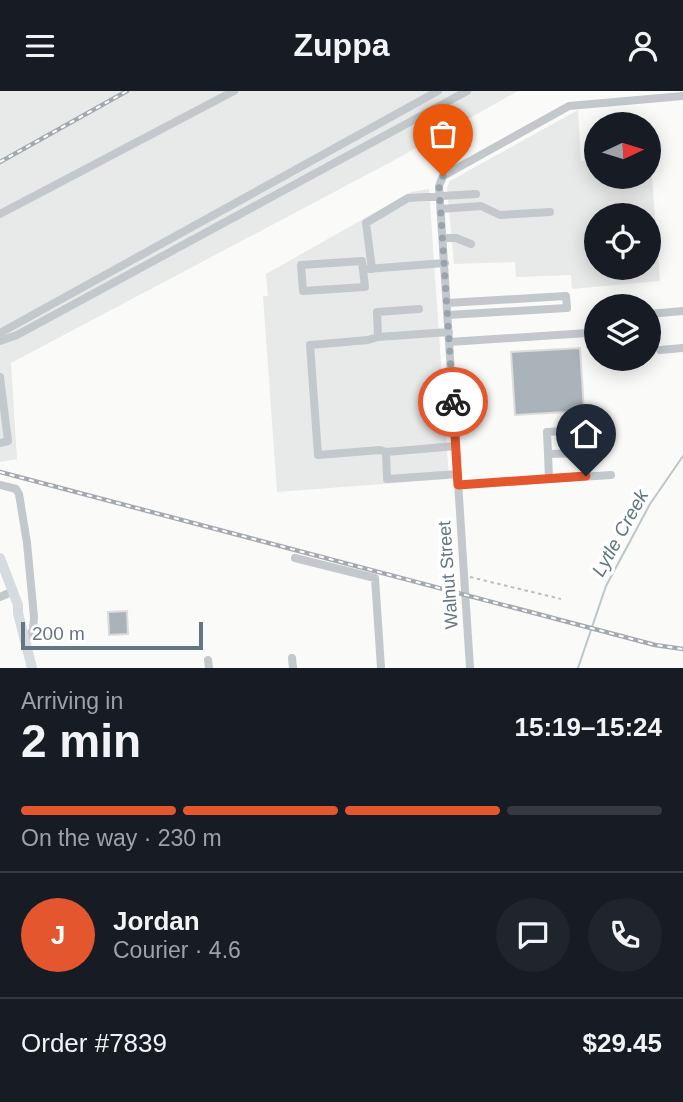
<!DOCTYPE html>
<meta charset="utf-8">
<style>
body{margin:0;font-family:Helvetica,sans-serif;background:#20242c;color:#f1f3f6;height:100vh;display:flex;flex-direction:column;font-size:26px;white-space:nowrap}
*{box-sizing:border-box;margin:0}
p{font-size:23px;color:#9ea1a6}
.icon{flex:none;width:38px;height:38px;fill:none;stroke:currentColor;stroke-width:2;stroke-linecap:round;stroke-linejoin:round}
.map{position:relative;height:577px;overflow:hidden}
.drawer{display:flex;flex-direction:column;background:#171b24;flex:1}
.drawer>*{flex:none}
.needle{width:46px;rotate:86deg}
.buttons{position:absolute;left:584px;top:21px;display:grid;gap:14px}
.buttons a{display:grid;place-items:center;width:77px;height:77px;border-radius:50%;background:#171b24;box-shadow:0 4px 18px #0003;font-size:35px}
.scale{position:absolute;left:21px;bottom:18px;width:182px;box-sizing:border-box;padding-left:7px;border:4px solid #657683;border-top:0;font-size:19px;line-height:24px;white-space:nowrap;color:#657683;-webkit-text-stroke:5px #fff;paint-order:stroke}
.pin{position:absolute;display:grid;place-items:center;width:60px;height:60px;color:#fff;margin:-72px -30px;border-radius:50% 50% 50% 0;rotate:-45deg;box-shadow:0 0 7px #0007}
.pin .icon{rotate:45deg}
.courier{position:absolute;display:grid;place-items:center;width:70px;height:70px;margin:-35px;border:5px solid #e4572e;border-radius:50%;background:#fff;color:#222;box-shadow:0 2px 9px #0007}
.head em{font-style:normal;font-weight:700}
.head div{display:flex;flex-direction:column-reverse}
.head{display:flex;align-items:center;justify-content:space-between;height:119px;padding:0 21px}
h1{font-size:46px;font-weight:700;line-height:52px}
.bar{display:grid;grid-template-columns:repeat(4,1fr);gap:10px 7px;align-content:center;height:84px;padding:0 21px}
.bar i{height:9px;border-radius:5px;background:#363941}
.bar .on{background:#e4572e}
.bar p{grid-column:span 4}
.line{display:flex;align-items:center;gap:18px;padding:0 21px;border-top:2px solid #363941}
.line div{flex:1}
.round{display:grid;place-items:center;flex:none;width:74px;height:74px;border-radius:37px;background:#20242c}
header{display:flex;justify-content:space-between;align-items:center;height:91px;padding:0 21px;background:#171b24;font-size:32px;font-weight:700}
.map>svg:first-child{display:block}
</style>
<header><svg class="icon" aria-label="menu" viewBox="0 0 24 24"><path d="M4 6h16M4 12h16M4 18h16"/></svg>Zuppa<svg class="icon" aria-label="person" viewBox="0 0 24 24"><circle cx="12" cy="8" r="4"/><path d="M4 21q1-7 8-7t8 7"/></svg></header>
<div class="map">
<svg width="683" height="577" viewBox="0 0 683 577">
<rect width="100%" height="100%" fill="#fafaf8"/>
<!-- built -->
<path fill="#e8e9e9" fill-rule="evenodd" d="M0 0H518L389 72 11 272 17 368 0 371Z
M578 19 581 70 597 68V86H649L650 60 660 190 572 198 571 184 516 186 515 171 454 173 447 97 450 90ZM597 124H649V177H597Z
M429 98 449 388 277 401 263 205H268L266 183 411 101Z"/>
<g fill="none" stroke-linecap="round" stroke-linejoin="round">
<!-- stream -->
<path stroke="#bbc7cb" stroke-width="2" d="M578 577 606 495 650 413 683 365"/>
</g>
<!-- building -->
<path fill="#aab3b9" stroke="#dcdcda" stroke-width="2" d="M580 257 584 320 515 324 511 261Z
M127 520 128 543 109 544 108 521Z"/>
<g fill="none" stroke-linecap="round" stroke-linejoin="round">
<!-- path -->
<path stroke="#bbbfc2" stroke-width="2" stroke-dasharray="3.5 3.5" stroke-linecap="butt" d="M470 486 561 508"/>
<!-- minor -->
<path stroke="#c3c8cc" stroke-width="8" d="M441 118 481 115 500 124 550 121
M0 123 234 0
M443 147H456L471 153
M362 170 365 196 303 200 301 174Z
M367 178 445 172
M372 178 366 132 408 107 476 103
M447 212 566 205 567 217 448 224
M419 218 377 221 378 246 449 241
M649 223 683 220
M0 242 438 0
M378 246 368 249 310 254 318 364 380 359 386 361
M0 250 17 244 467 0
M449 251 588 242
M660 259 683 257
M0 286 8 350 0 352
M456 355 386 361 387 388 458 383
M584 362 548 363 547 341 582 339 586 385
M548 363 549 388
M0 394 16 398 19 403 27 452 34 526 33 538 27 552
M459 394 611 384
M295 467 375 487 381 577
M0 506 9 502
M292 567 293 577
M208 569 209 577
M470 577 439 95 443 85 569 15 683 5"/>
<!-- major -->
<path stroke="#d6dbdf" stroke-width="10" d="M0 467 18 514V522L32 577"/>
<!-- rail casing -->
<g stroke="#a2aab0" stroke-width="4.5">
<path id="rail" d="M0 71 127 0
M0 381 655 554 683 558"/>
</g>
<!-- rail -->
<use href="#rail" stroke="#fff" stroke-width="2" stroke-dasharray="5" stroke-linecap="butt"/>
</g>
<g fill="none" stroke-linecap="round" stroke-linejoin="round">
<!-- done -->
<path stroke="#99a4ac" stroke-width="7" stroke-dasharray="0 12.6" d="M443 85 439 95 453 311"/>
<!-- route -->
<path stroke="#e4572e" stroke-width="9" d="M453 311 458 394 586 385"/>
</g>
<g text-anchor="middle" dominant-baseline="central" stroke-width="7" stroke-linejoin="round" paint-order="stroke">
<!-- street labels -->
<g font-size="18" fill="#657683" stroke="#fff">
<text transform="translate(448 484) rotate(-94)">Walnut Street</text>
</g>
<!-- water labels -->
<g font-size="19" font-style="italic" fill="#60757c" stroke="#fff">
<text transform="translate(620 442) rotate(-61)">Lytle Creek</text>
</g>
</g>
</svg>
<div class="buttons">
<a><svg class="needle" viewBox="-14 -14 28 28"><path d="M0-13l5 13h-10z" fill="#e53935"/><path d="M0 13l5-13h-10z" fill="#9ea1a6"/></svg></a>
<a><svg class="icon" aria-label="locate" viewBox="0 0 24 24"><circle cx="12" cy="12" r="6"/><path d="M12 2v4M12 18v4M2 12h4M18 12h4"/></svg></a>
<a><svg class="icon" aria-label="layers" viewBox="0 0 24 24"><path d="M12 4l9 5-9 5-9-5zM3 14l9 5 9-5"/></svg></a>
</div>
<div class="scale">200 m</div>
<div class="pin" style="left:443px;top:85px;background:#ea580c"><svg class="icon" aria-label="bag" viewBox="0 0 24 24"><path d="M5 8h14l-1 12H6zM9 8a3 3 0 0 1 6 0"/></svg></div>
<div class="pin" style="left:586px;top:385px;background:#1f2937"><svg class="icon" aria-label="home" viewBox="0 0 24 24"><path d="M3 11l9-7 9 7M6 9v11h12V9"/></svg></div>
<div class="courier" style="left:453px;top:311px"><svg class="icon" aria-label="bike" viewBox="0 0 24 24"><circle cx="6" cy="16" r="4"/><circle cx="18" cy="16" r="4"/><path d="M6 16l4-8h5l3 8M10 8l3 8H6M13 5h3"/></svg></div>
</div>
<section class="drawer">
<div class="head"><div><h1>2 min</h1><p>Arriving in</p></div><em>15:19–15:24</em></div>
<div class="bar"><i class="on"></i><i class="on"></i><i class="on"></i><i></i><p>On the way · 230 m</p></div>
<div class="line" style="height:126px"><b class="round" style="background:#e4572e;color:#fff">J</b><div><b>Jordan</b><p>Courier · 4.6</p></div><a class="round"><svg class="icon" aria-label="chat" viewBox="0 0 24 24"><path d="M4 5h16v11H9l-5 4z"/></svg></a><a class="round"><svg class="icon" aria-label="phone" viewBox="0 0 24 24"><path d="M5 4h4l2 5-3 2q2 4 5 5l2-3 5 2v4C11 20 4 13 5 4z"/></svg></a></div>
<div class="line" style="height:91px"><div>Order #7839</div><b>$29.45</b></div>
</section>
